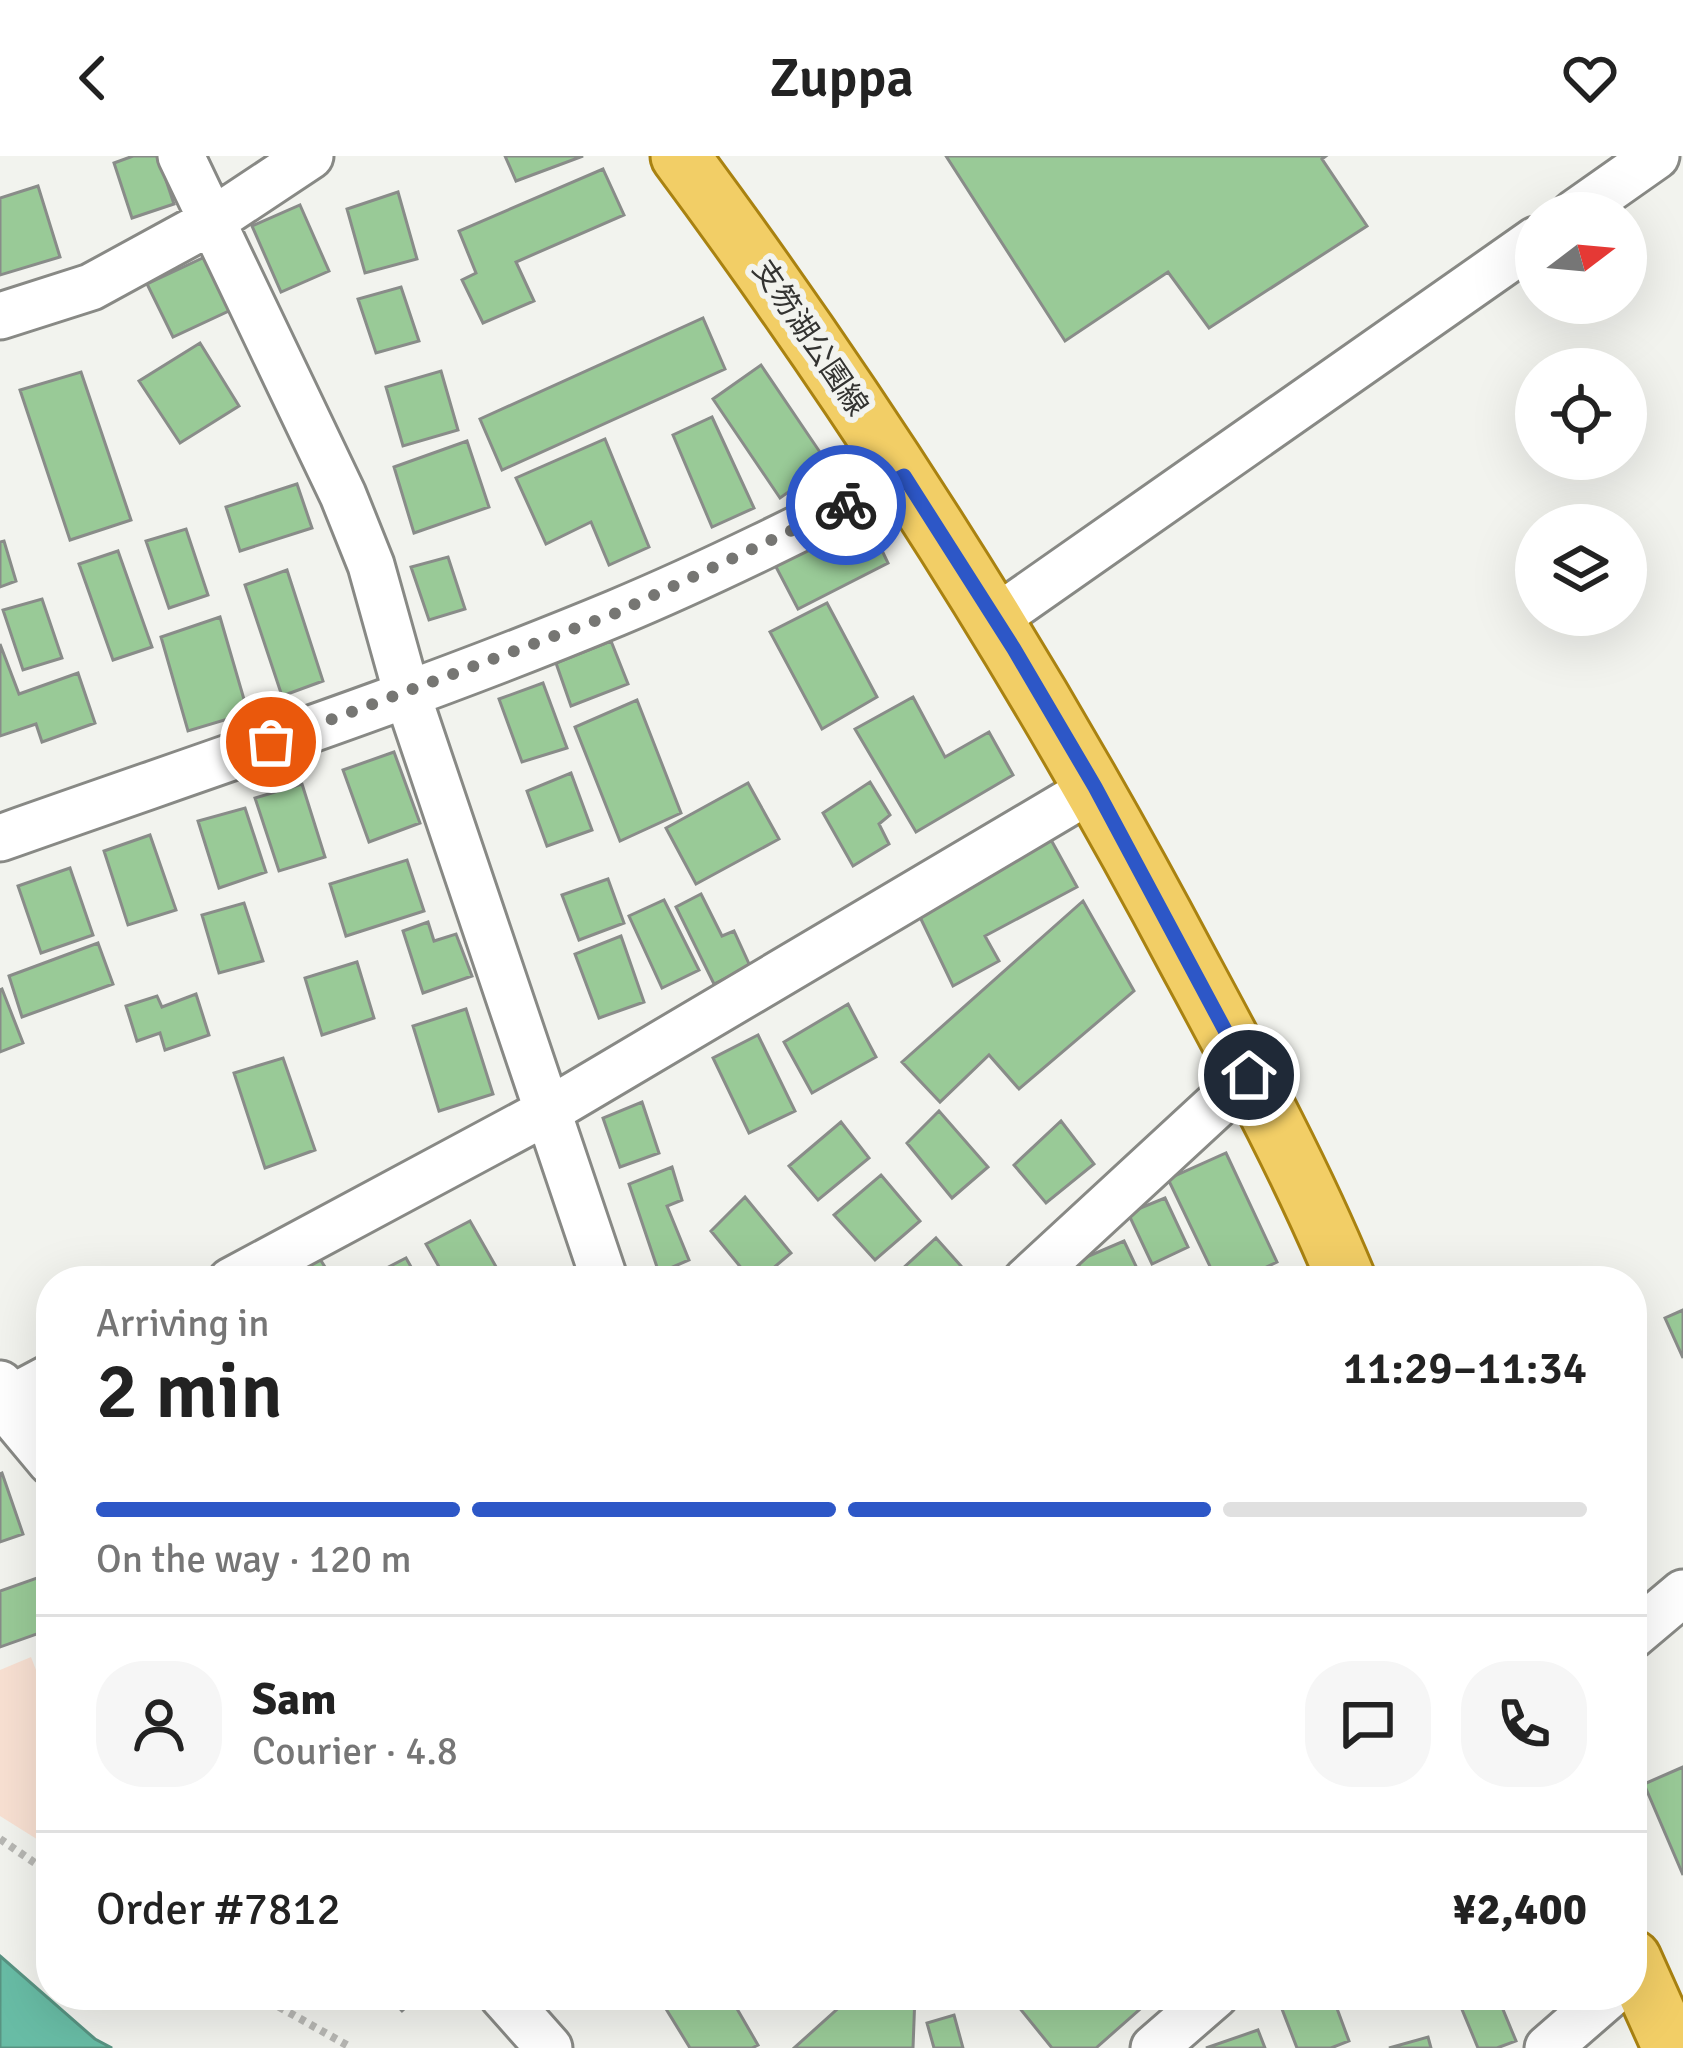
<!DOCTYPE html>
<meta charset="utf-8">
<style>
body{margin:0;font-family:Signika,"Noto Sans JP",sans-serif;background:#f6f6f6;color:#222;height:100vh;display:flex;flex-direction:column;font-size:45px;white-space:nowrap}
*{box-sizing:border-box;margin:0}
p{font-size:39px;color:#767676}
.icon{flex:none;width:66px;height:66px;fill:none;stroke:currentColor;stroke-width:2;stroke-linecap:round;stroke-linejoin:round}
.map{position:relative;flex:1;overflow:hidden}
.details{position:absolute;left:36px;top:1110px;width:1611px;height:744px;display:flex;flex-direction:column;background:#fff;border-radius:48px;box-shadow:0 12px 48px #0002}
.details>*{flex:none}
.needle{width:78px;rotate:74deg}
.buttons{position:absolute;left:1515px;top:36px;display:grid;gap:24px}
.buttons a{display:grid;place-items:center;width:132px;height:132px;border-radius:50%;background:#fff;box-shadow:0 12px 48px #0002;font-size:60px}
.pin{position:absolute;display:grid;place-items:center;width:102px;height:102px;color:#fff;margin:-51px;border:6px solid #fff;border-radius:50%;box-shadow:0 3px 12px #0007}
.courier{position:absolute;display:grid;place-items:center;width:120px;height:120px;margin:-60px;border:9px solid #2d57c7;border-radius:50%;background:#fff;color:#222;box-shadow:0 3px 15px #0007}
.overview em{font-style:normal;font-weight:600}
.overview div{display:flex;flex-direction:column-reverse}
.overview{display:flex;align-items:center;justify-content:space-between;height:204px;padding:0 60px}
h1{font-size:78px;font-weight:600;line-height:90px}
.bar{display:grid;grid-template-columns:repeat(4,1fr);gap:18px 12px;align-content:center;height:144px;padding:0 60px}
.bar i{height:15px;border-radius:9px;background:#e0e0e0}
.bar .selected{background:#2d57c7}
.bar p{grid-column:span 4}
.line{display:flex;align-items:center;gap:30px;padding:0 60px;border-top:3px solid #e0e0e0}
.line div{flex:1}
.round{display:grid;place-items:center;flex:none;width:126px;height:126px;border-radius:48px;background:#f6f6f6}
header{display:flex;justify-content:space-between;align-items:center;height:156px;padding:0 60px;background:#fff;font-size:54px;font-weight:600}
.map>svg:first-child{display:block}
</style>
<header><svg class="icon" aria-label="back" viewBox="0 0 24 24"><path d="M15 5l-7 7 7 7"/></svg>Zuppa<svg class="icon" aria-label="heart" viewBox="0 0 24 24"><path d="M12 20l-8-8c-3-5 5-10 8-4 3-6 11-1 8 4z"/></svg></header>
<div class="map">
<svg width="1683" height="1892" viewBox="0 0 1683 1892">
<rect width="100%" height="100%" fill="#f2f3ee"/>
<!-- green -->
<path fill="#f8e0d2" d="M31 1501 51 1553V1692L0 1660V1514Z"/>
<!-- water -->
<path fill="#68bca5" stroke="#589382" stroke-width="3" d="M0 1800 95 1883 112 1892H0Z"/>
<!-- building -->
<path fill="#99ca97" stroke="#898c89" stroke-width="3" d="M133 0H158L174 48 132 62 114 7Z
M505 0H583L516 25Z
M946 0H1326L1322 3 1367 70 1209 172 1168 116 1065 185Z
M603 13 624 59 516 106 534 145 483 167 462 124 476 117 459 75Z
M38 30 60 101 0 119V42Z
M398 36 417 103 365 117 347 53Z
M300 49 329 115 281 136 252 70Z
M207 100 233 153 173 181 147 128Z
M401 131 419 185 376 197 358 143Z
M703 162 725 213 502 314 480 263Z
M200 187 239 250 180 287 139 225Z
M761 209 828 308 780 342 713 243Z
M441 215 458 274 403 290 386 231Z
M81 216 131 364 70 384 20 234Z
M712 261 754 352 712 371 673 279Z
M605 283 649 391 609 409 591 366 546 388 516 322Z
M467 285 489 351 414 377 394 311Z
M297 328 312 372 240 395 226 351Z
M868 365 888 407 798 453 775 409Z
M186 373 208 439 169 452 146 385Z
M4 385 16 425 0 431V386Z
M118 395 152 491 113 504 79 408Z
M448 401 465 453 429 464 411 411Z
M287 414 323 525 282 540 245 429Z
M42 443 62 502 23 514 3 454Z
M827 447 877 541 822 573 770 476Z
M220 461 248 557 188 575 161 481Z
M611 485 628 528 571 550 556 507Z
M0 488 19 538 78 517 95 567 42 586 36 568 0 580Z
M543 527 567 592 522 606 499 543Z
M913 541 945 601 989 576 1013 619 916 676 855 573Z
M637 544 681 657 620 685 575 571Z
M394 596 420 667 369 686 343 614Z
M571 617 592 674 547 690 527 635Z
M870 626 890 659 879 668 889 688 853 710 823 657Z
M748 627 779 683 696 728 666 672Z
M302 628 325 701 279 715 255 642Z
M245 652 266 716 219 732 198 665Z
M150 679 176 754 128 769 104 695Z
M1050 682 1077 731 985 780 999 805 953 830 919 759Z
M407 704 424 755 346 780 330 728Z
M70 712 93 779 41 797 18 730Z
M608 723 624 767 579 784 562 739Z
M701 738 722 780 734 775 750 810 714 828 676 751Z
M664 744 699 814 662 832 629 760Z
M1083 745 1134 835 1019 933 989 899 940 946 902 906Z
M244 747 263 805 219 817 202 759Z
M428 766 434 785 456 778 472 820 423 837 403 775Z
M621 780 644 846 599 862 575 798Z
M98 787 113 828 22 861 9 820Z
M357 806 374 862 322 879 305 822Z
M2 833 23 887 0 896V834Z
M196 838 209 879 165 894 160 877 137 885 126 850 157 840 162 851Z
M848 848 876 901 812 937 784 886Z
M466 853 493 938 439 955 413 870Z
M758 879 795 955 749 977 713 902Z
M283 902 315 994 265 1012 234 917Z
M642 946 659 997 620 1011 603 962Z
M939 955 988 1011 952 1042 907 987Z
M1061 965 1094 1008 1046 1047 1014 1009Z
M841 966 869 1002 818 1044 789 1010Z
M1226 997 1277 1106 1237 1125H1217L1168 1023Z
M672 1011 682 1044 667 1050 689 1104 659 1117 629 1028Z
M881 1019 920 1065 875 1104 834 1059Z
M745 1041 791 1097 758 1125H752L711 1075Z
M1165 1042 1188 1091 1152 1108 1128 1057Z
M470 1065 499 1116 484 1125H447L426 1088Z
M936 1082 969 1119 963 1125H889Z
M1124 1085 1143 1125H1086L1077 1105Z
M318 1100 334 1125H302L293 1112Z
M406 1102 419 1125H376L373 1119Z
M1683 1154V1202L1665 1162Z
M2 1317 23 1378 0 1386V1318Z
M51 1417V1473L0 1491V1435Z
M1683 1611V1719L1644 1628Z
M387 1839H419L402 1855Z
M679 1839H729L758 1889 752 1892H690L663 1848Z
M853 1839H915L913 1892H794Z
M1009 1839H1156L1096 1892H1052Z
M1318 1839H1332L1349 1885 1331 1892H1297L1282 1853Z
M1456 1839H1497L1516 1885 1497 1892H1478Z
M954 1859 963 1892H934L927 1867Z
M1258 1874 1265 1892H1206Z
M1428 1881 1431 1892H1389Z"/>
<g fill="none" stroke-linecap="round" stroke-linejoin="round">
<!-- minor casing -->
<g stroke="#888985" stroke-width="51">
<path id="minor" d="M181 0 343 339 371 409 407 538 605 1125
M1575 57 1656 0
M0 160 91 131 212 65 310 0
M995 463 1536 84
M0 682C206 609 414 541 616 457 714 416 809 368 904 320
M231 1125 548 955 1095 631
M1026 1125 1249 919
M0 1228 10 1257 51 1306
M6 1245 51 1221
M1632 1480 1683 1437
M502 1839 549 1892
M1154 1892 1215 1839
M1548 1892 1609 1839"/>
</g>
<!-- major casing -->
<g stroke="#a98211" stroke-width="63">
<path id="major" d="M680 0C870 256 1040 525 1189 807 1245 911 1302 1016 1347 1125
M1632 1803 1672 1892"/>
</g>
<!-- path -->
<path stroke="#b7b7b3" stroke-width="8" stroke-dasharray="6 6" stroke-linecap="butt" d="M0 1683 51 1718
M258 1839 352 1892"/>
<!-- minor -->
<use href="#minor" stroke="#fff" stroke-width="45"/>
<!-- major -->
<use href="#major" stroke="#f2ce66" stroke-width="57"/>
</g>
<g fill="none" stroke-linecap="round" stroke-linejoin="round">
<!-- done -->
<path stroke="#767673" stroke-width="12" stroke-dasharray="0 21.6" d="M271 586 616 457 846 349"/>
<!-- route -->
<path stroke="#2d57c7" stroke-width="15" d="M846 349 904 320 1014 493 1095 631 1249 919"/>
</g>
<g text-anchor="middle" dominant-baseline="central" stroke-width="12" stroke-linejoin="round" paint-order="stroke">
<!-- street labels -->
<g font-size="30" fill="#333331" stroke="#f2f3ee">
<text transform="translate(810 182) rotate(56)">支笏湖公園線</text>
</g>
</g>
</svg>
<div class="buttons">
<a><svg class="needle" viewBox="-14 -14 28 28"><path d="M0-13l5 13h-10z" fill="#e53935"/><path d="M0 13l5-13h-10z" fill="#767676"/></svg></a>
<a><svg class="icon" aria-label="locate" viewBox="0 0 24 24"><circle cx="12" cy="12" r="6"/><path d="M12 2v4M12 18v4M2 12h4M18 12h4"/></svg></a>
<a><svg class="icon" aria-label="layers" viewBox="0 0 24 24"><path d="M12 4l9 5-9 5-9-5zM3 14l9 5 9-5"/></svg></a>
</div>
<div class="pin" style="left:271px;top:586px;background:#ea580c"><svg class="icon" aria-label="bag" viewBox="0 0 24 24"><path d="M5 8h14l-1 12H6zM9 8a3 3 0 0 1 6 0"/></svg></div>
<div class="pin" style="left:1249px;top:919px;background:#1f2937"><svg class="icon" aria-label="home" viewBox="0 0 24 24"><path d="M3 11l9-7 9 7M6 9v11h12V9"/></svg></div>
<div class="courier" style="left:846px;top:349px"><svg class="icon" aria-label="bike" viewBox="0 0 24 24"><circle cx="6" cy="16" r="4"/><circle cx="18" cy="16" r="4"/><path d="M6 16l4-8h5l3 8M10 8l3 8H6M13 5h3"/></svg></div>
<section class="details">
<div class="overview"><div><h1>2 min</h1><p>Arriving in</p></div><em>11:29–11:34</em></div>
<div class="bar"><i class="selected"></i><i class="selected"></i><i class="selected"></i><i></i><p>On the way · 120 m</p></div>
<div class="line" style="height:216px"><a class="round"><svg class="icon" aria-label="person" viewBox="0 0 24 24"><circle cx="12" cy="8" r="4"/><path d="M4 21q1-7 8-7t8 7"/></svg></a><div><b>Sam</b><p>Courier · 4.8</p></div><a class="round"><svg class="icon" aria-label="chat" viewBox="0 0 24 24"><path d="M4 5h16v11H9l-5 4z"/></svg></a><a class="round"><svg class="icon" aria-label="phone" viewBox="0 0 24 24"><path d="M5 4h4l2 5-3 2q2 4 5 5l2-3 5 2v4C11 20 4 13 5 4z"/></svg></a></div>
<div class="line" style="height:156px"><div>Order #7812</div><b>¥2,400</b></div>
</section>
</div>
